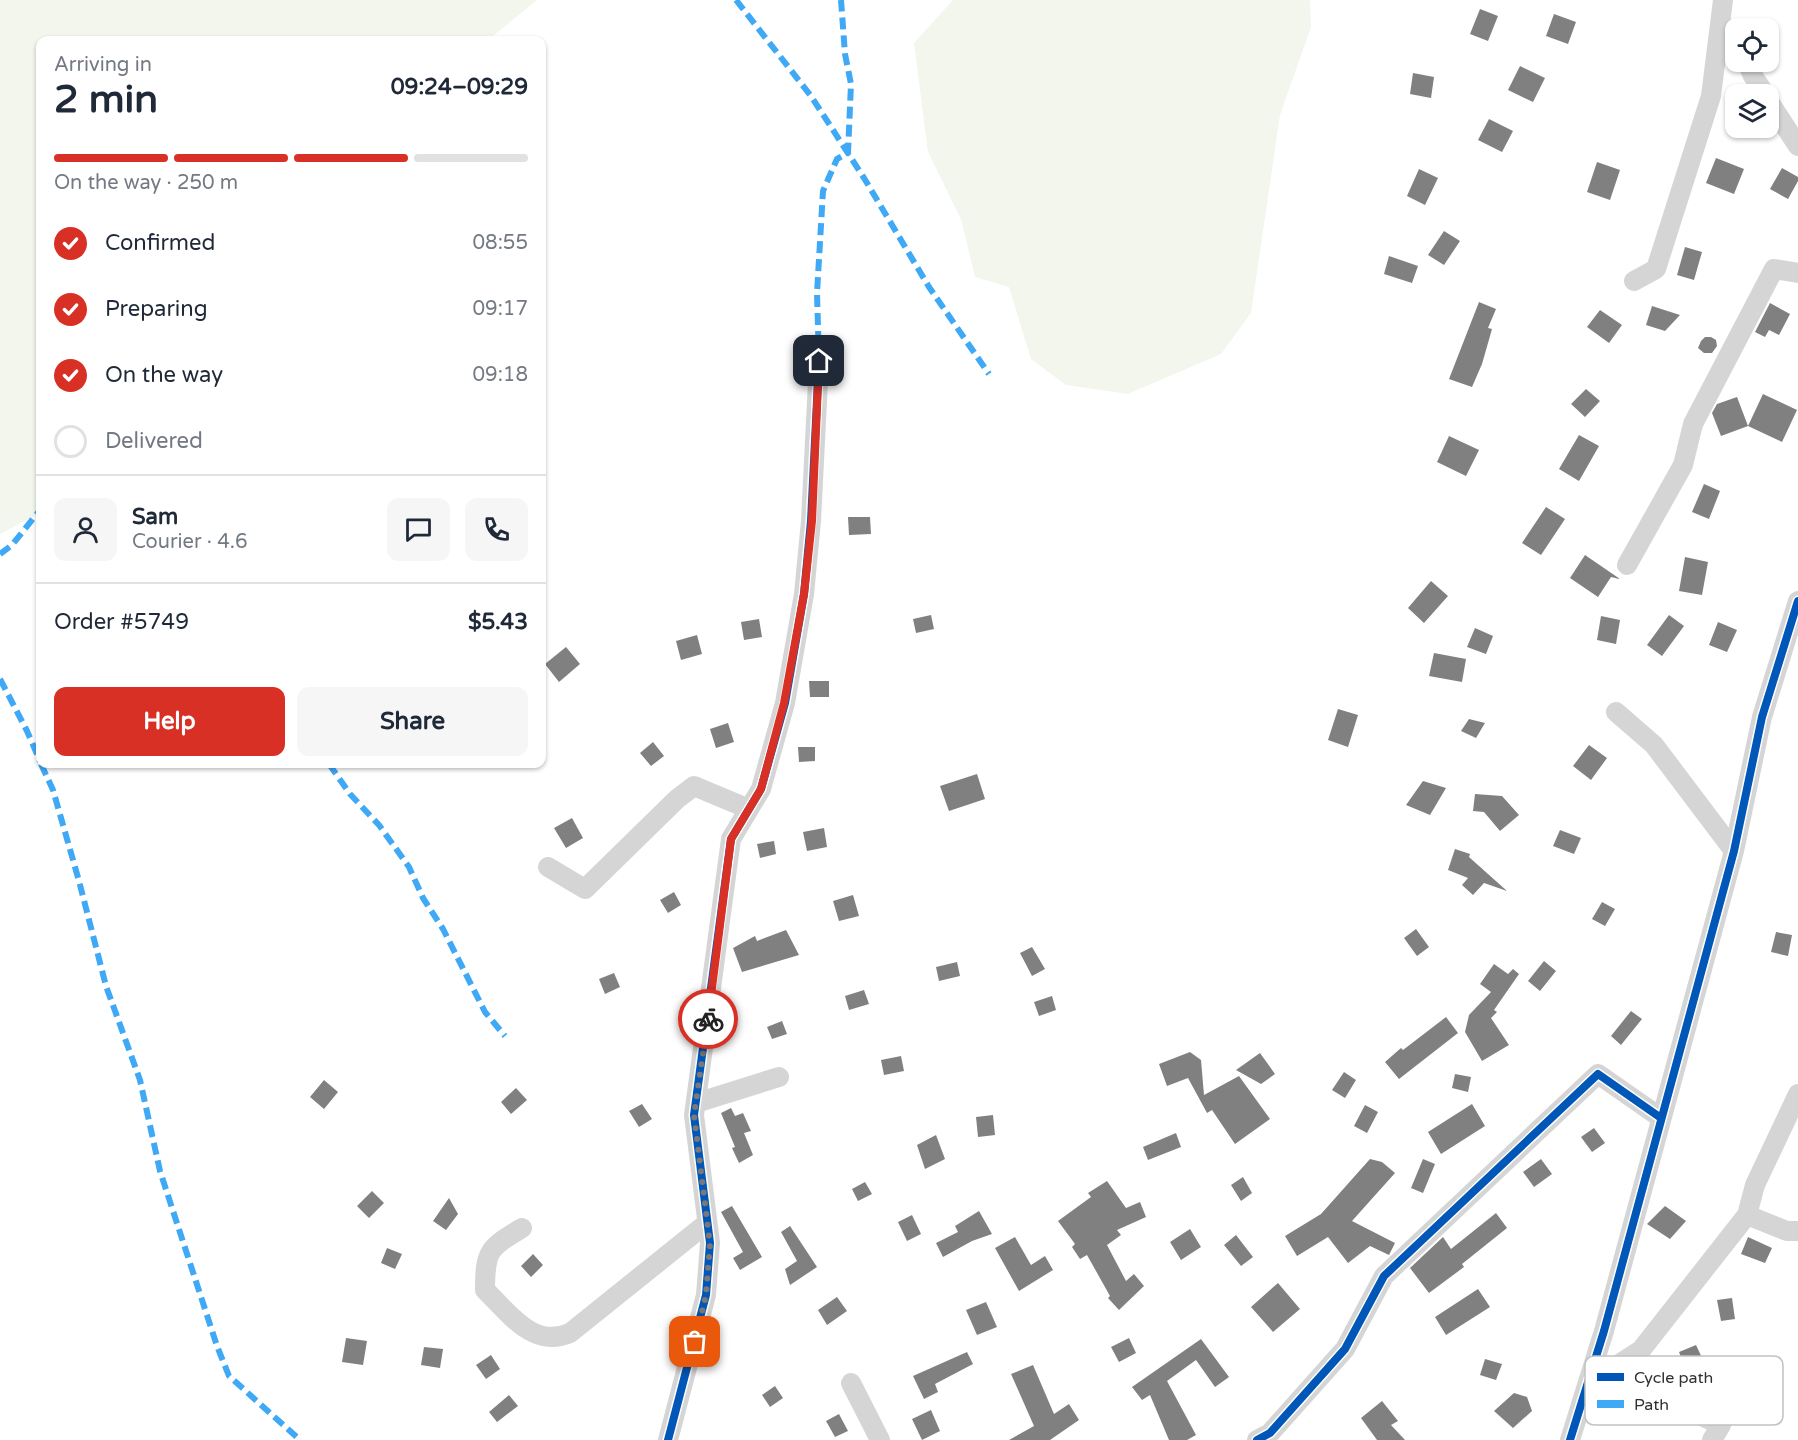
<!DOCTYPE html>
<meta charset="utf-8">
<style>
body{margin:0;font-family:"Varela Round",sans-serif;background:#f6f6f7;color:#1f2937;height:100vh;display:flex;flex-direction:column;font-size:22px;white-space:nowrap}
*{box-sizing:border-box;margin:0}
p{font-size:20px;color:#747a83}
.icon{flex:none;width:33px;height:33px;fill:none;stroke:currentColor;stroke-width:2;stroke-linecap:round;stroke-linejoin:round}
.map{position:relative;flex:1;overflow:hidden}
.side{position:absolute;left:36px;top:36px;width:510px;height:732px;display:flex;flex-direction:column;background:#fff;border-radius:12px;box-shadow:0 2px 4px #0004}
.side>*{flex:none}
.fabs{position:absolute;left:1725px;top:18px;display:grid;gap:12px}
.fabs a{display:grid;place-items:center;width:54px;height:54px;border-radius:12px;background:#fff;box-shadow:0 2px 4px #0004;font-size:30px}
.pin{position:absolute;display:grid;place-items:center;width:51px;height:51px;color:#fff;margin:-26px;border-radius:12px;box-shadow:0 3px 9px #0006}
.courier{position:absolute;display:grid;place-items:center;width:60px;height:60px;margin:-30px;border:4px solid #d93025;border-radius:50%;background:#fff;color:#222;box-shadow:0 2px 8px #0007}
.overview em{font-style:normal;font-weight:700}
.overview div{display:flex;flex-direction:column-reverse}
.overview{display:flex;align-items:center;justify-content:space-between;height:102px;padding:0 18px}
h1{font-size:39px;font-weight:700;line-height:45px}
.bar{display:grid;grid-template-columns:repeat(4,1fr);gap:9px 6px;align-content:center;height:72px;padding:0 18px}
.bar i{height:8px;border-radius:4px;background:#e0e1e3}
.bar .on{background:#d93025}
.bar p{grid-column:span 4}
.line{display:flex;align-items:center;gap:15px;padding:0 18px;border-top:2px solid #e0e1e3}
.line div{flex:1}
.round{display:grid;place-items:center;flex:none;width:63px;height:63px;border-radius:12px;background:#f6f6f7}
ol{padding:0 18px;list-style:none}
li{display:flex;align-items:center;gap:18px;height:66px}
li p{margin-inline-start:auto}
li .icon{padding:6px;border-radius:50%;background:#d93025;color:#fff;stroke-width:4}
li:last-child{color:#747a83}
li i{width:33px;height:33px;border:3px solid #e0e1e3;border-radius:50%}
.primary-button{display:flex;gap:12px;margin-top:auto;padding:12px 18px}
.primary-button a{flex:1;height:69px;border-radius:12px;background:#d93025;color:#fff;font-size:24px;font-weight:700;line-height:69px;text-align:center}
.primary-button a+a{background:#f6f6f7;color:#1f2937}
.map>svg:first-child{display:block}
</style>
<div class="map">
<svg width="1798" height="1440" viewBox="0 0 1798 1440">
<rect width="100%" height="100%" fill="#fff"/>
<!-- green -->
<path fill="#f3f6ed" d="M0 0H537L488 40H40V513L0 534Z
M953 0H1310L1311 27 1280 115 1251 313 1221 354 1128 394 1066 385 1031 359 1009 287 975 277 961 219 928 152 914 43Z"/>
<!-- building -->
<path fill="#808080" d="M1480 9 1498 16 1488 41 1470 34Z
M1554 14 1576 22 1568 44 1546 36Z
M1520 66 1545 78 1533 102 1508 90Z
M1413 73 1434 77 1431 98 1410 94Z
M1489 119 1513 131 1502 152 1478 140Z
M1716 158 1744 169 1734 194 1706 183Z
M1597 162 1620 170 1610 200 1587 192Z
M1782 168 1798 177V181L1788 199 1770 189Z
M1419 169 1438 178 1425 205 1407 196Z
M1444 231 1460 241 1444 265 1428 255Z
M1685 247 1702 252 1694 280 1677 275Z
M1389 256 1418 266 1412 283 1384 274Z
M1479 302 1496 309 1488 328 1492 329 1482 364 1472 387 1449 379Z
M1770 303 1790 314 1779 335 1769 330 1765 337 1755 332Z
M1652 306 1680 315 1665 331 1646 325Z
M1600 310 1622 325 1609 343 1587 327Z
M1705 337H1711L1716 340 1717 346 1712 353H1704L1698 348 1701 341Z
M1586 389 1600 401 1585 417 1571 404Z
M1763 394 1797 410 1782 442 1748 426Z
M1737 397 1748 426 1721 436 1712 413 1717 404Z
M1579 435 1599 446 1579 481 1559 469Z
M1449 436 1479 450 1466 476 1437 462Z
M1704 484 1720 491 1709 519 1692 512Z
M1546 507 1565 519 1541 555 1522 543Z
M848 517H870L871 534 849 535Z
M1585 555 1620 579 1611 577 1598 597 1570 578Z
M1685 557 1708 562 1702 595 1679 591Z
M1431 581 1448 596 1424 623 1408 608Z
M931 615 934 629 916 633 913 619Z
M1669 615 1684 626 1662 656 1647 645Z
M1601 616 1620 620 1616 644 1597 640Z
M759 619 762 637 744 640 741 622Z
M1718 622 1737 630 1727 652 1709 645Z
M1475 628 1493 636 1486 654 1467 647Z
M697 635 702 654 681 660 676 641Z
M566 647 580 664 559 682 545 664Z
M1434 653 1466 659 1462 682 1429 676Z
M809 681H829V697H810Z
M1338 709 1358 715 1348 747 1328 740Z
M1469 719 1485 723 1476 738 1461 731Z
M728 723 734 742 716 748 710 729Z
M653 742 664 756 651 766 640 753Z
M1589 745 1607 758 1591 780 1573 766Z
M798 747H815V761L799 762Z
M977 774 985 799 949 811 940 786Z
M1423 781 1446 788 1430 815 1406 805Z
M1475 794 1502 796 1519 815 1500 831 1484 812 1473 811Z
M572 818 583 838 566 848 554 828Z
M824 828 827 847 807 851 803 832Z
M1560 830 1581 838 1574 854 1553 846Z
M774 841 776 854 760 858 757 844Z
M1455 849 1470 854 1469 857 1507 891 1484 883 1473 895 1462 885 1468 878 1448 870Z
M674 892 681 905 668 913 660 900Z
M853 895 859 916 839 921 833 901Z
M1602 902 1615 909 1605 926 1592 919Z
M1416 929 1429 947 1417 956 1404 938Z
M786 930 799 955 742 972 733 948 755 936 757 941Z
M1776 932 1792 935 1788 956 1771 952Z
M1032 947 1045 969 1032 976 1020 953Z
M1544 961 1556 971 1540 991 1528 981Z
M957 962 960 976 939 981 936 967Z
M1494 964 1508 974 1513 969 1519 974 1494 1010 1497 1012 1491 1018 1509 1045 1482 1061 1465 1032 1469 1015 1491 992 1480 984Z
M614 973 620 987 605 994 599 979Z
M864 990 869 1004 849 1010 845 996Z
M1052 996 1056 1010 1039 1016 1034 1002Z
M1631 1011 1642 1019 1621 1045 1611 1036Z
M1446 1017 1458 1033 1399 1079 1385 1062 1401 1048 1403 1050Z
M782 1021 787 1034 772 1039 767 1027Z
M1190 1052 1201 1060 1204 1095 1239 1076 1270 1119 1235 1144 1212 1110 1207 1113 1188 1078 1167 1086 1159 1064Z
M1260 1053 1275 1074 1261 1084 1236 1070Z
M901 1056 904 1071 884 1075 881 1060Z
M1344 1072 1356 1080 1345 1098 1332 1090Z
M1455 1074 1471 1077 1468 1092 1452 1088Z
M324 1080 338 1092 324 1109 310 1097Z
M516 1088 527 1100 511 1114 501 1102Z
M642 1104 652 1119 639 1127 629 1111Z
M1472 1104 1485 1126 1441 1154 1428 1132Z
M1365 1105 1378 1112 1367 1133 1354 1126Z
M731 1108 735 1116 743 1113 751 1131 744 1133 753 1155 739 1163 732 1148 735 1147 721 1113Z
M993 1115 995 1135 978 1137 976 1117Z
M1594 1128 1605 1143 1592 1152 1581 1137Z
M1176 1133 1181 1147 1148 1160 1143 1147Z
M936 1135 945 1159 925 1169 917 1145Z
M1370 1159 1382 1162 1395 1173 1352 1221 1395 1243 1389 1255 1370 1246 1348 1263 1328 1237 1297 1256 1285 1236 1321 1214Z
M1423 1159 1435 1164 1423 1193 1411 1188Z
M1541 1159 1552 1174 1534 1187 1523 1172Z
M1243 1177 1252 1193 1241 1201 1231 1185Z
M1107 1181 1126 1208 1140 1202 1146 1217 1117 1230 1121 1235 1107 1245 1126 1281 1134 1274 1144 1286 1119 1310 1108 1298 1110 1296 1087 1255 1080 1259 1072 1247 1075 1244 1058 1221 1091 1197 1088 1193Z
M865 1182 872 1194 858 1201 852 1189Z
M372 1191 384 1203 369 1218 357 1206Z
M449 1198 458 1214 446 1230 433 1221Z
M732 1206 762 1257 740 1270 733 1258 743 1252 721 1212Z
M1665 1206 1686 1221 1670 1239 1647 1224Z
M979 1211 992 1234 972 1241 943 1257 936 1243 958 1232 955 1226Z
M1496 1213 1507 1228 1462 1264 1464 1267 1429 1293 1410 1268 1443 1237 1451 1249Z
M912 1215 921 1234 907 1241 898 1222Z
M790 1226 817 1267 790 1285 785 1269 797 1261 781 1232Z
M1190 1229 1201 1247 1181 1260 1170 1242Z
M1236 1235 1253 1257 1241 1266 1224 1245Z
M1015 1237 1031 1265 1045 1256 1053 1270 1019 1291 995 1248Z
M1748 1237 1772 1248 1765 1263 1741 1254Z
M387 1248 402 1254 395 1269 381 1263Z
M533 1254 543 1265 531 1277 521 1266Z
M1278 1283 1300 1309 1273 1332 1251 1307Z
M1478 1289 1490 1307 1446 1335 1435 1317Z
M837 1297 847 1311 827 1325 818 1310Z
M1732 1298 1735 1319 1721 1321 1717 1300Z
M986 1302 997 1327 977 1335 966 1310Z
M346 1338 367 1341 363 1365 342 1362Z
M1129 1338 1136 1353 1119 1362 1111 1347Z
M1201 1339 1229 1377 1215 1387 1196 1360 1167 1381 1196 1435 1187 1440H1169L1150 1395 1142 1400 1132 1387Z
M1696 1345 1704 1362 1686 1370 1679 1352Z
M424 1347 443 1349 440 1368 421 1365Z
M967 1352 973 1364 935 1384 938 1392 924 1399 913 1376Z
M491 1355 500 1369 486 1379 476 1365Z
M1485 1359 1502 1364 1496 1380 1480 1375Z
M1033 1365 1054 1414 1069 1404 1079 1420 1050 1440H1009L1034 1426 1011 1374Z
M775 1386 783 1398 770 1407 762 1395Z
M1514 1393 1527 1397 1532 1411 1513 1428 1494 1411Z
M509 1395 518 1406 497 1422 489 1412Z
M1382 1401 1398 1421 1391 1425 1405 1440H1377L1361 1418Z
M931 1410 940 1431 922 1440 912 1419Z
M839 1414 848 1431 835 1437 826 1421Z"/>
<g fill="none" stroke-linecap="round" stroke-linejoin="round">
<!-- minor -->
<path stroke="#d5d5d5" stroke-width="20" d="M1747 62 1753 76 1765 94
M1768 100 1798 146
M1634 281 1656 269 1711 96 1723 0
M1627 565 1683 465 1693 424 1774 269 1798 273
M1616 712 1654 745 1734 851
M548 867 585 889 677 799 694 786 749 809
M696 1103 779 1077
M1747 1215 1755 1185 1798 1094
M522 1228C489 1248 485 1250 485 1290 509 1313 533 1349 570 1333L707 1223
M1606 1373 1721 1425 1712 1440
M851 1383 880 1440
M1587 1385 1641 1350 1747 1215 1787 1231H1798
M668 1440 706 1295 710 1243 694 1115 731 839 761 789 785 703 804 594 811 521 819 361
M1257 1440 1270 1433 1345 1349 1384 1276 1598 1074 1661 1118
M1570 1440 1604 1331 1734 851 1762 717 1798 601"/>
<!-- quiet -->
<path stroke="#3fa9f5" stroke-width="6" stroke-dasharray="12 6" stroke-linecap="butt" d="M736 0 811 96 864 178 929 287 989 374
M819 361 817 293 823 191 837 159 848 153 851 84 845 54 841 0
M0 554 12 545 40 510
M0 679 27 731 40 761
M41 764 53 790 79 881 106 986 140 1080 160 1171 217 1346 229 1376 300 1440
M329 764 350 794 379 825 409 867 423 898 443 929 485 1012 505 1036"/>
<!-- cycleway casing -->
<g stroke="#fff" stroke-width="11">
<path id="cycleway" d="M668 1440 706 1295 710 1243 694 1115 731 839 761 789 785 703 804 594 811 521 819 361
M1257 1440 1270 1433 1345 1349 1384 1276 1598 1074 1661 1118
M1570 1440 1604 1331 1734 851 1762 717 1798 601"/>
</g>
<!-- cycleway -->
<use href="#cycleway" stroke="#0057b8" stroke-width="8"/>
</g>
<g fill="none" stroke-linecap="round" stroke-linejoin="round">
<!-- done -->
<path stroke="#797979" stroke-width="6" stroke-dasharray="0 10.8" d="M695 1342 706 1295 710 1244 694 1115 708 1019"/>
<!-- route -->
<path stroke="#d93025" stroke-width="8" d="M708 1019 731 839 761 789 784 703 804 594 812 521 819 361"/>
</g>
<!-- legend -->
<rect x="1585" y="1356" width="198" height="69" rx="9" fill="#fff" stroke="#c1c1c1" stroke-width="1.5"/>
<rect x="1597" y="1373" width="27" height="8" fill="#0057b8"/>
<rect x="1597" y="1400" width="27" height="8" fill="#3fa9f5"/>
<g font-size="16" fill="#313131">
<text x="1634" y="1383">Cycle path</text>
<text x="1634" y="1410">Path</text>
</g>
</svg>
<div class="fabs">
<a><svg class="icon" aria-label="locate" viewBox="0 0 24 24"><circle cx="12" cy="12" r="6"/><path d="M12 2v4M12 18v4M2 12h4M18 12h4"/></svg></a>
<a><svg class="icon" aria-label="layers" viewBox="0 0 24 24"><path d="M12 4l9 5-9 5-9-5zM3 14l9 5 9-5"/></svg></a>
</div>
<div class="pin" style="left:695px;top:1342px;background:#ea580c"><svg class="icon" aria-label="bag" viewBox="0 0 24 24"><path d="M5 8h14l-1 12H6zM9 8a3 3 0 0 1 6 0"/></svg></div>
<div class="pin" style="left:819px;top:361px;background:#1f2937"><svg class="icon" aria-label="home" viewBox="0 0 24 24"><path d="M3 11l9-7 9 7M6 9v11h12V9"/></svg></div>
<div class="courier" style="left:708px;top:1019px"><svg class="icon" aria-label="bike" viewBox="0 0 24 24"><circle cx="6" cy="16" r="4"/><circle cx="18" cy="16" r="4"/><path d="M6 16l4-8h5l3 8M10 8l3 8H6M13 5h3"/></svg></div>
<section class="side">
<div class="overview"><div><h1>2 min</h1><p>Arriving in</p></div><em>09:24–09:29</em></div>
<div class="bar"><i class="on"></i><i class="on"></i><i class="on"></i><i></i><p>On the way · 250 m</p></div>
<ol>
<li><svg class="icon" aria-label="check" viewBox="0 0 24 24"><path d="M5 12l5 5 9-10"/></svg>Confirmed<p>08:55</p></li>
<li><svg class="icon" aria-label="check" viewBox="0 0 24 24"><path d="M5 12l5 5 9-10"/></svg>Preparing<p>09:17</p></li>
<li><svg class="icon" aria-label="check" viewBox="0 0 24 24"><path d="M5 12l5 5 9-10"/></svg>On the way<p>09:18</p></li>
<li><i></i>Delivered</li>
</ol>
<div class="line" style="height:108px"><a class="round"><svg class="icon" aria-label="person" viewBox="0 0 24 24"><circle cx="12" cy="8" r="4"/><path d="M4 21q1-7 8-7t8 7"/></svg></a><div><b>Sam</b><p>Courier · 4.6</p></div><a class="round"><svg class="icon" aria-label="chat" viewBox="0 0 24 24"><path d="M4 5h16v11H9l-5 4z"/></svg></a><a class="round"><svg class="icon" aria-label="phone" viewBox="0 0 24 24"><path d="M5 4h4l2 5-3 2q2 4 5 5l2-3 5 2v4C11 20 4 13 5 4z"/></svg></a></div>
<div class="line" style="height:78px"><div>Order #5749</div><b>$5.43</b></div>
<div class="primary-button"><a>Help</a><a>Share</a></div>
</section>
</div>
